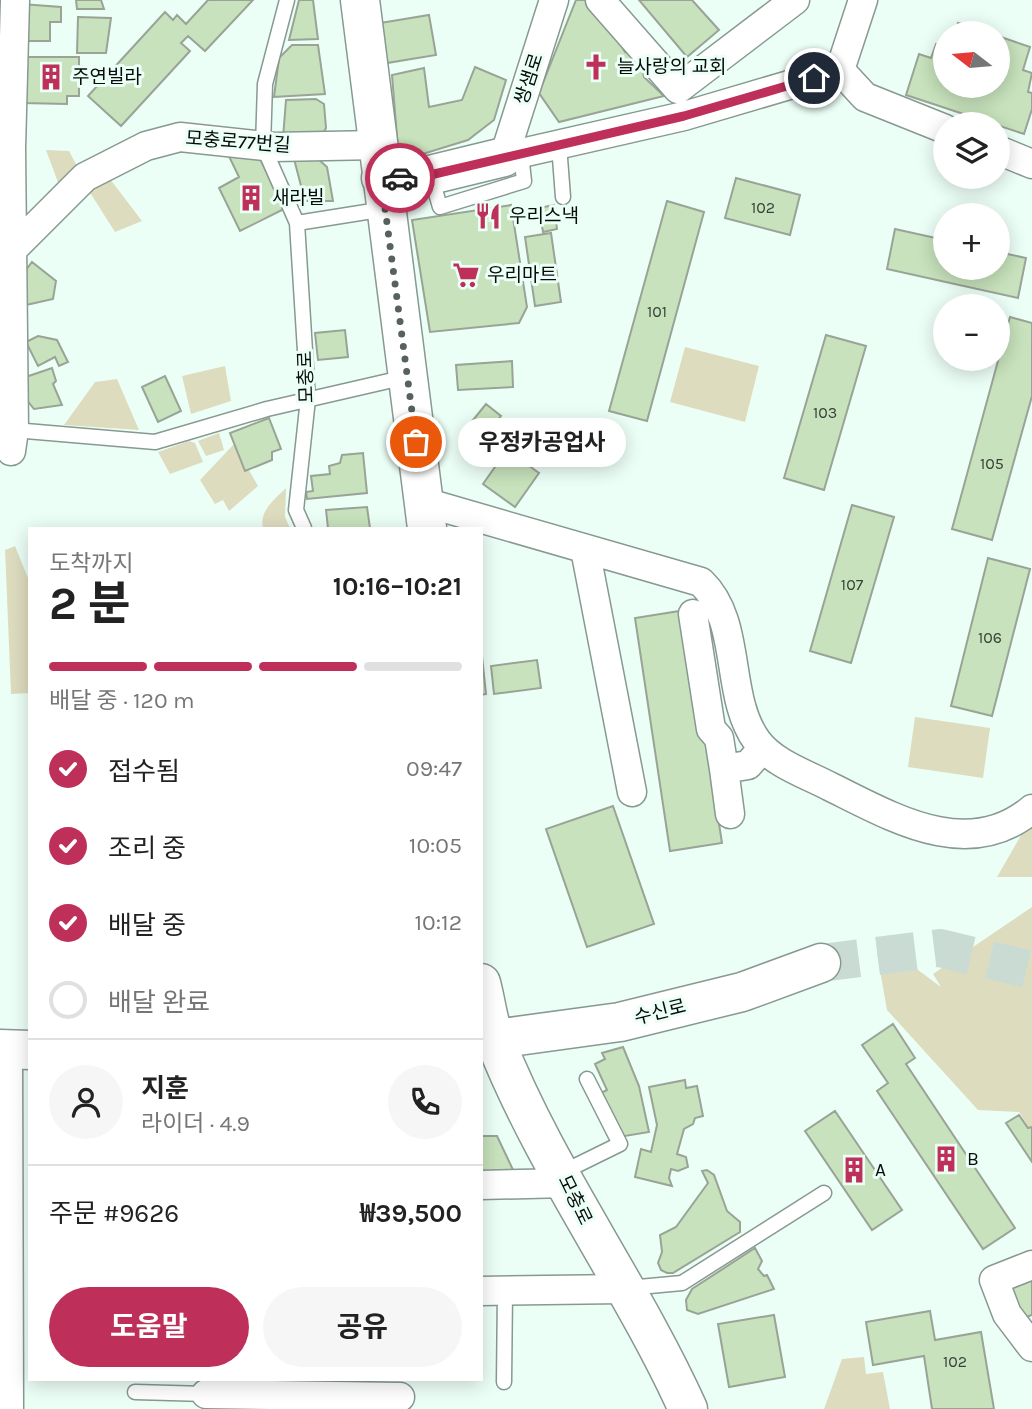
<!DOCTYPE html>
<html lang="ko">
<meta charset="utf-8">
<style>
body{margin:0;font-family:Karla,"Noto Sans KR",sans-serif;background:#f6f6f6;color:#222;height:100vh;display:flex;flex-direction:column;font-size:26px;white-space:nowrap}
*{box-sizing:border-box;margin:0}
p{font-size:23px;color:#767676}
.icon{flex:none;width:38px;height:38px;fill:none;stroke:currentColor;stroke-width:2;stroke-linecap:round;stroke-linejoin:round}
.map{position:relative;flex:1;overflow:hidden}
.details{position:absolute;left:28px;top:527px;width:455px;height:854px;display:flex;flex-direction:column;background:#fff;border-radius:0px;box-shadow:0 4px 18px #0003}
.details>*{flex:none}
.needle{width:46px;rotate:286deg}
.fabs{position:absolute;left:933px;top:21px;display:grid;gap:14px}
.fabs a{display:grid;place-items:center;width:77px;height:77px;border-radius:50%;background:#fff;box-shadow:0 4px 18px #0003;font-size:35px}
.pin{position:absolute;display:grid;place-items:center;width:60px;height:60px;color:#fff;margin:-30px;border:4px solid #fff;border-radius:50%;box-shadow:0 2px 7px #0007}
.courier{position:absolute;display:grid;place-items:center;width:70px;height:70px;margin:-35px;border:5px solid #be2f5a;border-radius:50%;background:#fff;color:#222;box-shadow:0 2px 9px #0007}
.bubble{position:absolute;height:49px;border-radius:24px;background:#fff;box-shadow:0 4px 18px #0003;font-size:23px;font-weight:700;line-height:49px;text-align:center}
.headline em{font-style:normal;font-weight:700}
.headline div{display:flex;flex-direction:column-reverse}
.headline{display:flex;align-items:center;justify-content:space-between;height:119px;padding:0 21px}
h1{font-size:46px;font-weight:700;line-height:52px}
.bar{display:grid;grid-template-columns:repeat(4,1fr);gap:10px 7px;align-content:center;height:84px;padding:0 21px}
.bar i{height:9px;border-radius:5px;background:#e0e0e0}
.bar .selected{background:#be2f5a}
.bar p{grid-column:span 4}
.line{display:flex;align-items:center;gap:18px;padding:0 21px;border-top:2px solid #e0e0e0}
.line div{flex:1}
.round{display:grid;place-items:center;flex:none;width:74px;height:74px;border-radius:37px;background:#f6f6f6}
ol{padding:0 21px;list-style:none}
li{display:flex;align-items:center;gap:21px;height:77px}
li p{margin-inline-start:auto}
li .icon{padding:7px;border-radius:50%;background:#be2f5a;color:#fff;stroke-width:4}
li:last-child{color:#767676}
li i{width:38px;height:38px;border:4px solid #e0e0e0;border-radius:50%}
.button{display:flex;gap:14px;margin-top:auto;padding:14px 21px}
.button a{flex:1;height:80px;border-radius:42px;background:#be2f5a;color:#fff;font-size:28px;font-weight:700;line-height:80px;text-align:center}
.button a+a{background:#f6f6f6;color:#222}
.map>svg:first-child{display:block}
</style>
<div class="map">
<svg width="1032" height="1409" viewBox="0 0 1032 1409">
<rect width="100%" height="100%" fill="#ecfff7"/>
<!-- green -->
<path fill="#dedcbf" d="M46 150 69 151 79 170 59 185Z
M110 179 142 221 115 232 89 191Z
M685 347 759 366 745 422 670 402Z
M225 366 231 401 191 414 182 376Z
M117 379 139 430 64 425 95 382Z
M219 433 224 450 206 456 198 441Z
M189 441 195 443 203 462 170 474 158 452Z
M234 444 258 486 229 511 223 500 215 504 200 480Z
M286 488 285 517 290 528H263C259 511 274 500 286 488Z
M15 546 30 583V693L11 694 5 550Z
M915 717 990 728 983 778 908 767Z
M1032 824V877H997L1024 830Z
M1032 907V1133L1019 1112 978 1110 887 1010 877 953H895L941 987 933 974Z
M864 1357 866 1374 883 1372 890 1409H824L842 1359Z"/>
<!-- building -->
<path fill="#c7e2bc" stroke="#9aa396" stroke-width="2" d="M76 0H101L104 9H77Z
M208 0H253L205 51 188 36 181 43 190 51 121 126 88 96 165 12 173 20 177 15 186 24Z
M299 0H313L318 39 289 40Z
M576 0H594L625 52 640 58 644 77 664 96 559 122 539 93Z
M639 0H692L719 30 687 57Z
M21 4 61 7V22H50V41H24Z
M429 15 436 55 387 63 380 23Z
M78 17 111 18 106 53H77Z
M958 23 972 27 970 33H955Z
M998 36 1030 47 1023 70 1032 73 1028 92 1032 93V109L1024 134 906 95 919 54 931 58 936 44 945 48V86H998Z
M292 45H318L325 94 274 97 279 58Z
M23 57H79V96H67V104L22 103Z
M475 67 506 80 494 120 468 140 413 157 398 150 392 75 424 68 429 107 462 100Z
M316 99 324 104 326 128 322 136 283 138 286 100Z
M226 150 257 152 284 209 240 231 219 188 239 177Z
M317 158 327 167 333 201H305L294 159Z
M736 178 800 195 790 235 725 218Z
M667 201 704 212 647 421 609 411Z
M511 205 527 307 519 323 430 332 412 220Z
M554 205 557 229 543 232 539 208Z
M895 229 945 240V268H998V252L1026 258 1018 298 887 269Z
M551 233 561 302 535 306 525 237Z
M32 262 56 281 53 299 26 305 19 279Z
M1010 317 1032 323V396L992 540 952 529Z
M345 330 348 357 318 360 315 333Z
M826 335 866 346 824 490 784 478Z
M38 336 57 340 68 362 59 366 55 357 38 366 26 342Z
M512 361 513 387 458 390 456 365Z
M52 368 56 381 53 384 62 405 34 409 26 399 20 379Z
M165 376 181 411 158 422 142 387Z
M486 404 501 416 476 448 461 435Z
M269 418 281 449 272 452V460L245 471 230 433Z
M507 450 539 473 515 507 483 484Z
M363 453 367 493 307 499 306 492 313 491 311 476 330 474 329 466 340 463 342 455Z
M852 505 894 517 851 663 810 651Z
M367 507 370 528H328L326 510Z
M988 558 1030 569 992 716 951 706Z
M686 610 722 843 670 851 635 618Z
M481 647 486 694 481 695Z
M537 660 541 688 494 694 491 666Z
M613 806 654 924 587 947 546 829Z
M893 1024 915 1058 906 1064 1015 1228 983 1249 877 1091 888 1083 862 1045Z
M623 1047 639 1086 649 1132 619 1137 599 1094 607 1090 595 1064 605 1059 602 1053Z
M685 1080 686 1088 697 1086 703 1116 695 1118 693 1124 684 1129 677 1154 686 1157 688 1167 678 1171 671 1169 669 1178 672 1186 635 1177 641 1149 651 1152 657 1125 649 1087Z
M835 1111 902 1210 872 1230 805 1131Z
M1019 1115 1028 1128 1032 1127V1162L1006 1123Z
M481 1136H497L515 1174 481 1173Z
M707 1170 714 1175 727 1211 740 1222V1232L673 1273H667L661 1270 658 1263 662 1252 660 1235 676 1227 708 1183 702 1171Z
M755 1248 762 1261 758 1269 764 1276 767 1275 774 1289 698 1314 687 1310 686 1300 692 1289Z
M1032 1273V1315L1023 1318 1008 1298 1016 1276Z
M930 1311 935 1340 981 1332 994 1409H932L924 1356 873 1365 866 1322Z
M774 1315 785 1377 729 1387 718 1324Z"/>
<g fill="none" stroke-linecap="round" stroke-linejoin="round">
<!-- secondary-tunnel -->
<path stroke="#cadbd4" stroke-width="38" stroke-dasharray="38 19" stroke-linecap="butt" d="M821 963 940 948 1032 970"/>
<!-- lane casing -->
<g stroke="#879991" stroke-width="17">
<path id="lane" d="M287 0 265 84 263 146 297 223
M559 145 563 197
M431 176 440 207 524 181 521 154
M14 430 155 442 267 409 406 377
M304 528 296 510 308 399 297 223 385 209
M561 1173 620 1144 587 1079
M628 1288 682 1283 824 1193
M504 1382 505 1291
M135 1392 206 1394"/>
</g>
<!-- street casing -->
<g stroke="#879991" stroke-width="31">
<path id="street" d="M600 0 678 89 795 0
M863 0 840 70 865 97 945 129
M998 150 1032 164
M504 157 684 116 840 70
M504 157 554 0
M12 250 85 177 146 146 180 137 274 147 378 145
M11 451 14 430 11 148 15 0
M424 502 701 582C743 622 724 696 757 741 773 763 806 774 829 786 892 817 968 863 1032 809
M585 549 632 792
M693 614 711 729 719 738 724 769
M730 814 724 769 748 765 763 748
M8 1049 9 1409
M481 1185 567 1183
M1032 1265 994 1280 1007 1314 1032 1347
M481 1291 623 1289
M206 1394 400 1397"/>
</g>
<!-- secondary casing -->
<g stroke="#879991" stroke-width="41">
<path id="secondary" d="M360 0 427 528
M381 178 430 175 504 157
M481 983C486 1001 488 1022 495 1040 546 1170 631 1283 688 1409
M481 1041 620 1022 742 992 821 963
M0 1049 30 1050"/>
</g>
<!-- lane -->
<use href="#lane" stroke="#fff" stroke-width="14"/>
<!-- street -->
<use href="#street" stroke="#fff" stroke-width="28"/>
<!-- secondary -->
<use href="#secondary" stroke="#fff" stroke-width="38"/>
</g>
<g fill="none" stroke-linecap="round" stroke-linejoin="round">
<!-- done -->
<path stroke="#57625e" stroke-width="7" stroke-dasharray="0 12.6" d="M400 178H381L416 442"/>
<!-- route -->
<path stroke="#be2f5a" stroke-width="9" d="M400 178 430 175 684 116 814 78"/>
</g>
<!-- icons -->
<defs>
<g id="church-bare" transform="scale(2.1)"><path d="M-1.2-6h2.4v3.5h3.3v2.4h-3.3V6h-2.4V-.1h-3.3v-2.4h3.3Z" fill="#be2f5a" stroke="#ecfff7" stroke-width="2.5" paint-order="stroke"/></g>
<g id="building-bare" transform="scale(2.1)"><path d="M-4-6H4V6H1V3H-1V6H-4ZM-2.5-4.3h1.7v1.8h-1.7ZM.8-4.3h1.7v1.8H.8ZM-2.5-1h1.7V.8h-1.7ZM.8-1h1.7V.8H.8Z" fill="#be2f5a" stroke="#ecfff7" stroke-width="2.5" paint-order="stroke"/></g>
<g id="restaurant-bare" transform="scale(2.1)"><path d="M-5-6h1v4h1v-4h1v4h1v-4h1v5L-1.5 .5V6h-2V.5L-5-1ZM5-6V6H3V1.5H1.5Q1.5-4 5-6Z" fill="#be2f5a" stroke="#ecfff7" stroke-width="2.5" paint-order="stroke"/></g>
<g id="supermarket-bare" transform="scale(2.1)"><path d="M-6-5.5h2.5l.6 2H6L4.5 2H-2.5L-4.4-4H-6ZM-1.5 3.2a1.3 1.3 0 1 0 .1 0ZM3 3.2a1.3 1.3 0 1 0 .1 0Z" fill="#be2f5a" stroke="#ecfff7" stroke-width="2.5" paint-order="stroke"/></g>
</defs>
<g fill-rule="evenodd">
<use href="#church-bare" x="596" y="67"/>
<use href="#building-bare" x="51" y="77"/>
<use href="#building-bare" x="251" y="198"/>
<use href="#restaurant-bare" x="488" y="216"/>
<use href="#supermarket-bare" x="466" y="275"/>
<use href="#building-bare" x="946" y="1159"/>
<use href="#building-bare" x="854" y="1170"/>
</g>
<g text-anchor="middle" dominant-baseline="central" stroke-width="6" stroke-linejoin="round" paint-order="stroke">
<!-- number labels -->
<g font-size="16" fill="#374237">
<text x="763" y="207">102</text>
<text x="657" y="311">101</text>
<text x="825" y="412">103</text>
<text x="992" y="463">105</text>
<text x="852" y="584">107</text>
<text x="990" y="637">106</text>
<text x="955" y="1361">102</text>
</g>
<!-- poi labels -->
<g font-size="19" fill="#070d0b" stroke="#ecfff7" text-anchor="start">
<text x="617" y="67">늘사랑의 교회</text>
<text x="72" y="77">주연빌라</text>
<text x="272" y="198">새라빌</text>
<text x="509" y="216">우리스낵</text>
<text x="487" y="275">우리마트</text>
<text x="967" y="1159">B</text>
<text x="875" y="1170">A</text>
</g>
<!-- street labels -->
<g font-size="19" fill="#070d0b" stroke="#ecfff7">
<text transform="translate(529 79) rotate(-72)">쌍샘로</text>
<text transform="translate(238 142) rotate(4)">모충로77번길</text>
<text transform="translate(306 377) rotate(-92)">모충로</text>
<text transform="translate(660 1012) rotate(-14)">수신로</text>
<text transform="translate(575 1200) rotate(64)">모충로</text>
</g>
</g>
</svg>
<div class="fabs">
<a><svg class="needle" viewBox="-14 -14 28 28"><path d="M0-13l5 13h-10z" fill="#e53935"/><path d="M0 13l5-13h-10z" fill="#767676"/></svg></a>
<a><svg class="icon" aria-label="layers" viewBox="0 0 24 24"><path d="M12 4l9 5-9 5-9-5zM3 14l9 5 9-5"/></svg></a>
<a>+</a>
<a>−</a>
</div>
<div class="pin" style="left:416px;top:442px;background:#ea580c"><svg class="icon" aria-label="bag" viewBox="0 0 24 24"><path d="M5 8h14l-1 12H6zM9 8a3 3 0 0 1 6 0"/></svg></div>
<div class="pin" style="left:814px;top:78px;background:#1f2937"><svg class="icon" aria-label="home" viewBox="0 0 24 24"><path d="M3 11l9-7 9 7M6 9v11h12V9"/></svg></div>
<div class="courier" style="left:400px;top:178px"><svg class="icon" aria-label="car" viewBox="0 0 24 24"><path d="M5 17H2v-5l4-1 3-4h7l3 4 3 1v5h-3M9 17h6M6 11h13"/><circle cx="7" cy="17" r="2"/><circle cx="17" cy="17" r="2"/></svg></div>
<div class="bubble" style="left:458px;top:418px;width:168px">우정카공업사</div>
<section class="details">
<div class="headline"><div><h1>2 분</h1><p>도착까지</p></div><em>10:16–10:21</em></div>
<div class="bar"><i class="selected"></i><i class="selected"></i><i class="selected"></i><i></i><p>배달 중 · 120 m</p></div>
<ol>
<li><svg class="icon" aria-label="check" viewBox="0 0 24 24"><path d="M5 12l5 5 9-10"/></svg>접수됨<p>09:47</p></li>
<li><svg class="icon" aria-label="check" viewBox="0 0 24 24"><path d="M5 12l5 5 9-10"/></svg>조리 중<p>10:05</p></li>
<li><svg class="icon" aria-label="check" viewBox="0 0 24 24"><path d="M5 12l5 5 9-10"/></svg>배달 중<p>10:12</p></li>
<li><i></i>배달 완료</li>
</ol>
<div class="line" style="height:126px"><a class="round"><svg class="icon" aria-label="person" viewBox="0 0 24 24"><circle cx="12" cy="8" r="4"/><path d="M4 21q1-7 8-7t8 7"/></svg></a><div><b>지훈</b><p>라이더 · 4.9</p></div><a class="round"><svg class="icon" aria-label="phone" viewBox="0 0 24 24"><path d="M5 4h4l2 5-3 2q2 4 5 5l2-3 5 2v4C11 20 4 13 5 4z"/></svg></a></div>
<div class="line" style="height:91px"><div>주문 #9626</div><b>₩39,500</b></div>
<div class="button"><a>도움말</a><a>공유</a></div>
</section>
</div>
